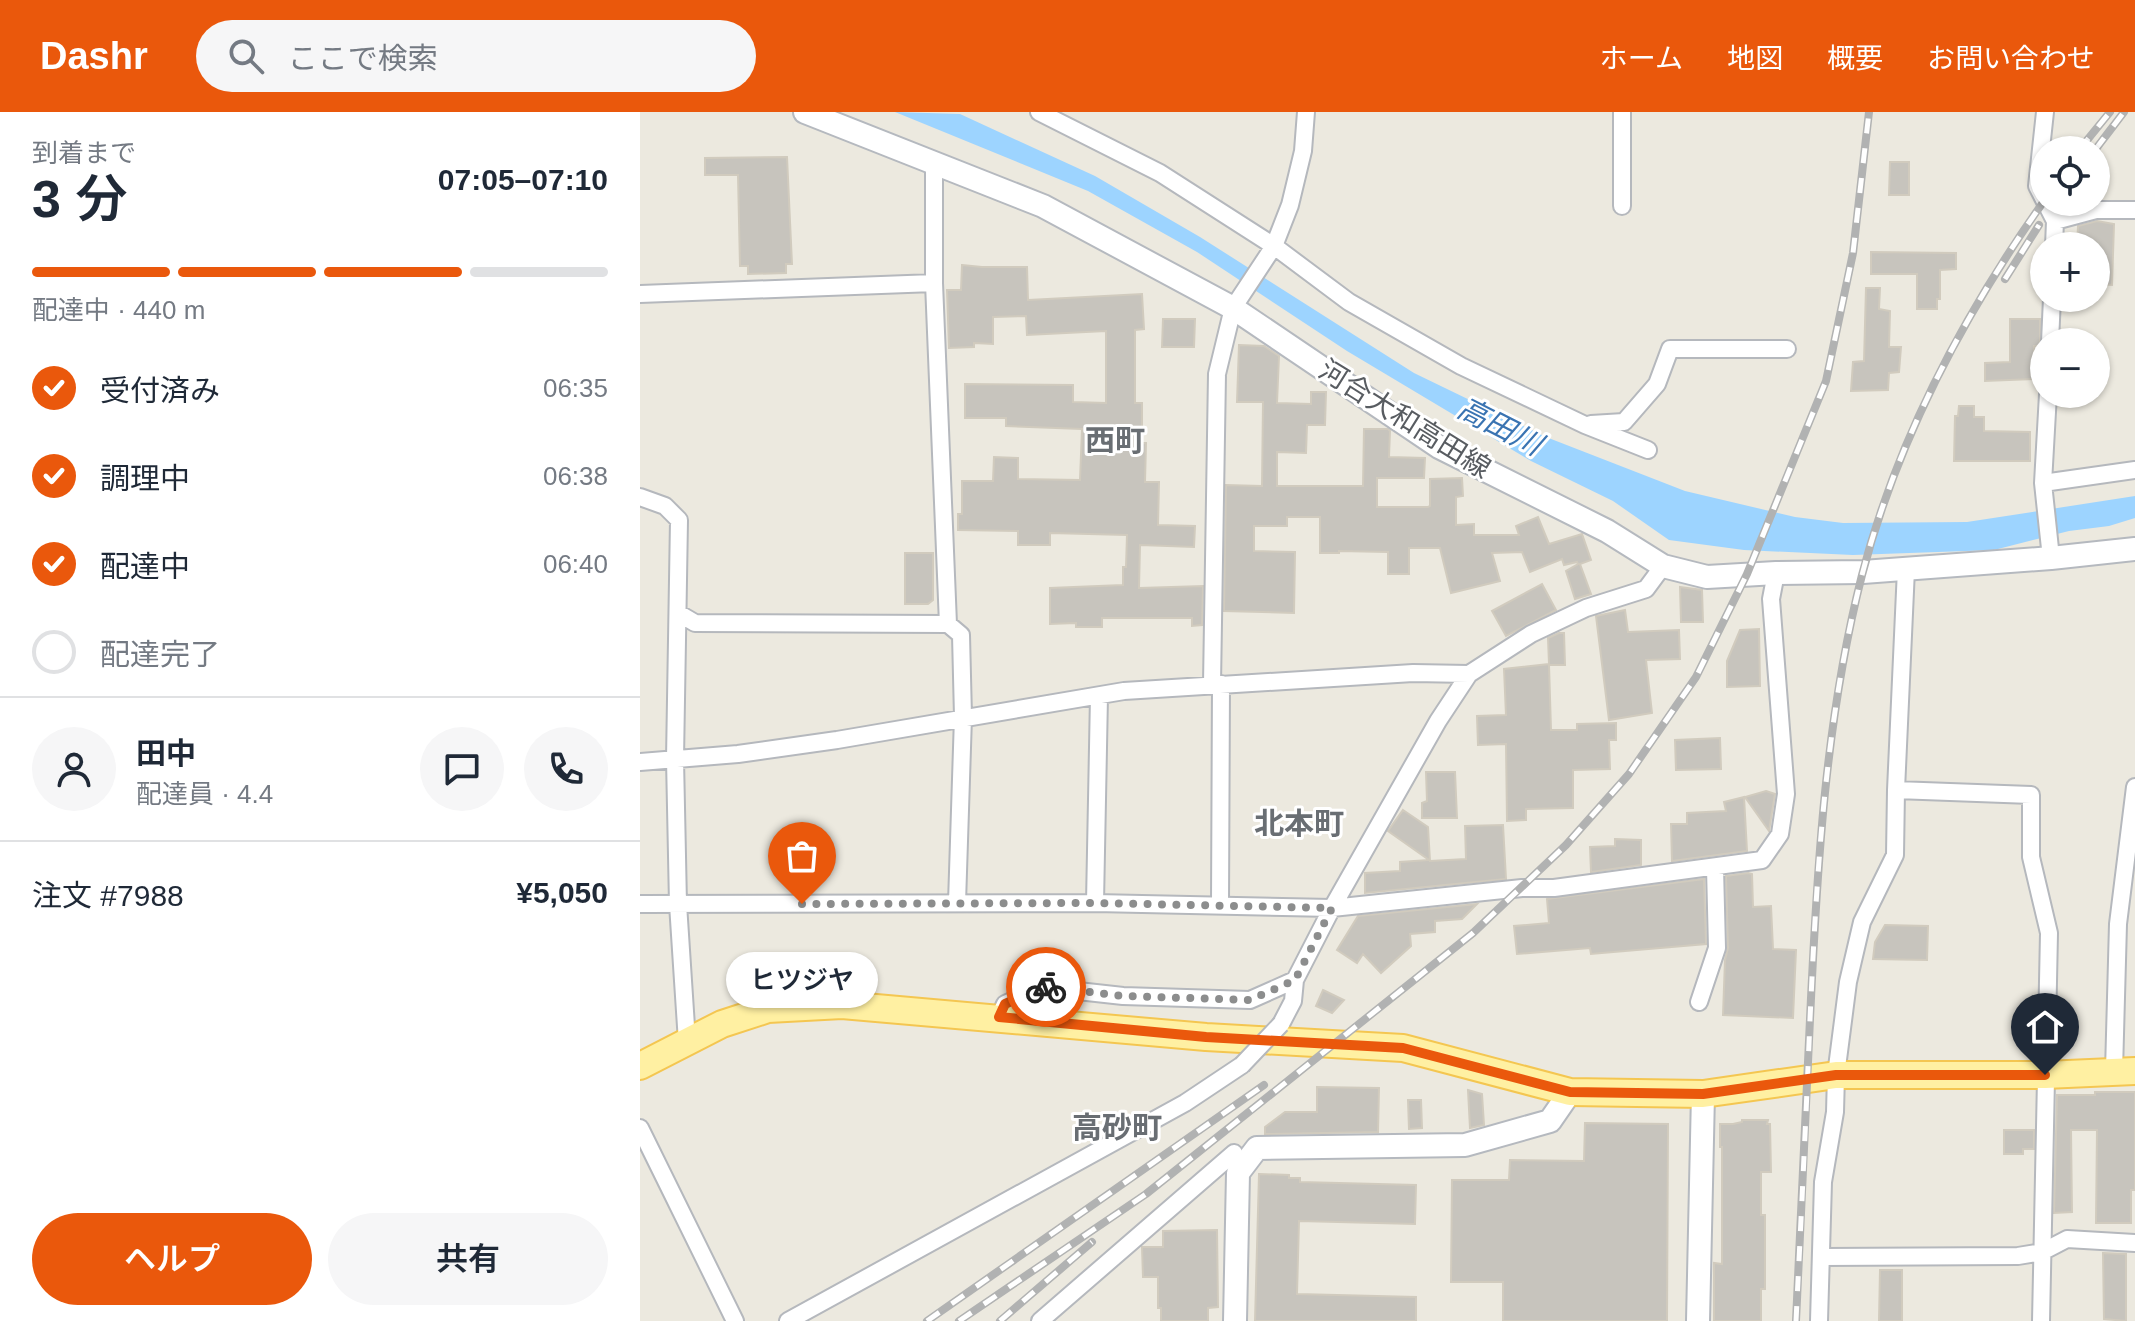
<!DOCTYPE html>
<html lang="ja">
<meta charset="utf-8">
<style>
body{margin:0;font-family:Helvetica,"Noto Sans JP",sans-serif;background:#f6f6f7;color:#1f2937;height:100vh;display:flex;flex-direction:column;font-size:30px;white-space:nowrap}
*{box-sizing:border-box;margin:0}
p{font-size:26px;color:#747a83}
.icon{flex:none;width:44px;height:44px;fill:none;stroke:currentColor;stroke-width:2;stroke-linecap:round;stroke-linejoin:round}
.map{position:relative;flex:1;overflow:hidden}
.sheet{display:flex;flex-direction:column;background:#fff;width:640px}
.sheet>*{flex:none}
.fabs{position:absolute;left:1390px;top:24px;display:grid;gap:16px}
.fabs a{display:grid;place-items:center;width:80px;height:80px;border-radius:50%;background:#fff;box-shadow:0 2px 6px #0004;font-size:40px}
.pin{position:absolute;display:grid;place-items:center;width:68px;height:68px;color:#fff;margin:-82px -34px;border-radius:50% 50% 50% 0;rotate:-45deg;box-shadow:0 0 8px #0007}
.pin .icon{rotate:45deg}
.courier{position:absolute;display:grid;place-items:center;width:80px;height:80px;margin:-40px;border:6px solid #ea580c;border-radius:50%;background:#fff;color:#222;box-shadow:0 2px 10px #0007}
.bubble{position:absolute;height:56px;border-radius:28px;background:#fff;box-shadow:0 2px 6px #0004;font-size:26px;font-weight:600;line-height:56px;text-align:center}
.overview em{font-style:normal;font-weight:600}
.overview div{display:flex;flex-direction:column-reverse}
.overview{display:flex;align-items:center;justify-content:space-between;height:136px;padding:0 32px}
h1{font-size:52px;font-weight:600;line-height:60px}
.bar{display:grid;grid-template-columns:repeat(4,1fr);gap:12px 8px;align-content:center;height:96px;padding:0 32px}
.bar i{height:10px;border-radius:6px;background:#e0e1e3}
.bar .current{background:#ea580c}
.bar p{grid-column:span 4}
.line{display:flex;align-items:center;gap:20px;padding:0 32px;border-top:2px solid #e0e1e3}
.line div{flex:1}
.round{display:grid;place-items:center;flex:none;width:84px;height:84px;border-radius:42px;background:#f6f6f7}
ol{padding:0 32px;list-style:none}
li{display:flex;align-items:center;gap:24px;height:88px}
li p{margin-inline-start:auto}
li .icon{padding:8px;border-radius:50%;background:#ea580c;color:#fff;stroke-width:4}
li:last-child{color:#747a83}
li i{width:44px;height:44px;border:4px solid #e0e1e3;border-radius:50%}
.action{display:flex;gap:16px;margin-top:auto;padding:16px 32px}
.action a{flex:1;height:92px;border-radius:48px;background:#ea580c;color:#fff;font-size:32px;font-weight:600;line-height:92px;text-align:center}
.action a+a{background:#f6f6f7;color:#1f2937}
header{display:flex;align-items:center;gap:48px;box-sizing:border-box;height:112px;padding:0 40px;background:#ea580c;color:#fff}
header strong{font-size:38px}
nav{display:flex;gap:44px;margin-inline-start:auto;font-size:28px}
.search{width:560px;height:72px;background:#f6f6f7;display:flex;align-items:center;gap:20px;box-sizing:border-box;padding:0 28px;border-radius:44px;color:#747a83;font-size:30px}
main{display:flex;flex:1;min-height:0}
.map>svg:first-child{display:block}
</style>
<header>
<strong>Dashr</strong>
<div class="search"><svg class="icon" aria-label="search" viewBox="0 0 24 24"><circle cx="10" cy="10" r="6"/><path d="M15 15l6 6"/></svg>ここで検索</div>
<nav><a>ホーム</a><a>地図</a><a>概要</a><a>お問い合わせ</a></nav>
</header>
<main>
<section class="sheet">
<div class="overview"><div><h1>3 分</h1><p>到着まで</p></div><em>07:05–07:10</em></div>
<div class="bar"><i class="current"></i><i class="current"></i><i class="current"></i><i></i><p>配達中 · 440 m</p></div>
<ol>
<li><svg class="icon" aria-label="check" viewBox="0 0 24 24"><path d="M5 12l5 5 9-10"/></svg>受付済み<p>06:35</p></li>
<li><svg class="icon" aria-label="check" viewBox="0 0 24 24"><path d="M5 12l5 5 9-10"/></svg>調理中<p>06:38</p></li>
<li><svg class="icon" aria-label="check" viewBox="0 0 24 24"><path d="M5 12l5 5 9-10"/></svg>配達中<p>06:40</p></li>
<li><i></i>配達完了</li>
</ol>
<div class="line" style="height:144px"><a class="round"><svg class="icon" aria-label="person" viewBox="0 0 24 24"><circle cx="12" cy="8" r="4"/><path d="M4 21q1-7 8-7t8 7"/></svg></a><div><b>田中</b><p>配達員 · 4.4</p></div><a class="round"><svg class="icon" aria-label="chat" viewBox="0 0 24 24"><path d="M4 5h16v11H9l-5 4z"/></svg></a><a class="round"><svg class="icon" aria-label="phone" viewBox="0 0 24 24"><path d="M5 4h4l2 5-3 2q2 4 5 5l2-3 5 2v4C11 20 4 13 5 4z"/></svg></a></div>
<div class="line" style="height:104px"><div>注文 #7988</div><b>¥5,050</b></div>
<div class="action"><a>ヘルプ</a><a>共有</a></div>
</section>
<div class="map">
<svg width="1495" height="1209" viewBox="0 0 1495 1209">
<rect width="100%" height="100%" fill="#ece9df"/>
<!-- water -->
<path fill="#9dd4ff" d="M255 0 320 2 455 64 560 125 774 261 906 325 1045 379 1155 405 1203 411 1327 410 1495 384V406L1469 414 1429 419 1354 438 1213 443 1104 438 1029 428 973 389 891 349 707 239 557 140 448 79Z"/>
<!-- building -->
<path fill="#c7c4bd" stroke="#d1cbbe" stroke-width="2" d="M147 45 152 152H146V161L108 162V154H100L98 63H65V46Z
M1250 50H1269V83H1249Z
M1457 109 1474 112 1472 173 1456 172V134H1437L1438 114Z
M1231 140 1316 141V157L1300 158V187H1297V197H1277V162H1231Z
M322 153 342 155H387L388 188 502 182 504 217 495 218V291H502V331H506L505 370H519L518 413 555 414 554 435 500 433 499 476 563 474 562 513 552 514V506H462V515H436V511L410 512V476L483 473V455H486L487 423 410 421V433H378V419L318 418V402H322V369H353L354 345 378 346V367L440 368 442 317 366 314V306H325V272L433 273V290L466 291V219L387 223 386 204 353 205V232L334 231V235L309 236 307 178H321Z
M1226 176H1240L1239 197 1250 199 1249 235H1261L1259 260 1249 261 1248 278 1211 279 1213 250 1224 249Z
M523 207H555L554 235H522Z
M1370 207H1400V234H1394L1395 267 1345 269V251L1370 250Z
M599 233 624 234 639 244 637 291 671 292V280H686L685 313H667L666 341 637 340V374H723L724 317H748L750 319 749 345 785 346 784 366H737V395H788L790 394V367L822 366 823 384 816 385V413L834 412V423H879L876 414 898 405 909 432 942 422 951 448 940 452 951 482 935 487 926 459 938 452 937 450 924 453 922 447 890 460 882 440 852 441 860 469 811 481 800 436H769V462H748V440L699 439V441H680V405H647V414H614V439L655 440 654 501 584 499 586 373 622 374 623 290H597Z
M1319 294H1334V305H1344V319L1390 320V349H1314L1315 304H1318Z
M265 441H293V488L288 492H265Z
M902 472 916 498 866 524 852 499Z
M1040 475 1062 478 1063 510H1041Z
M985 498 988 520 1039 518 1040 547 1006 548 1012 601 969 608 956 504Z
M1119 517 1120 574 1087 575V549L1100 518Z
M919 521H924L925 553H909L911 618H937V612L976 611V628H969L970 657 933 658V696L886 697V708L867 709 866 632 838 633 837 604 866 603 864 557 909 552 908 526Z
M1080 626 1081 657 1036 658 1035 628Z
M786 660H815L817 706H782V691L787 689Z
M1126 679 1135 682 1129 719 1105 685Z
M1104 685 1107 739 1032 749 1031 712H1047V701L1086 699 1084 690Z
M763 698 788 715 790 749 826 747 825 714 863 713 866 767 725 781V761L760 759V750L789 748 748 719Z
M975 727 1001 728V753L951 760 950 735 975 734Z
M1108 761 1112 762 1113 795 1131 794 1133 837 1156 838 1153 906 1083 903 1085 848 1088 836 1086 764Z
M1064 767 1066 832 951 842 950 836 877 842 874 814 909 811 907 787Z
M837 792 822 807 795 809V820L770 822 771 834 741 861 723 842 717 851 697 838 718 804Z
M1245 813 1288 814 1287 848 1233 847 1235 830Z
M683 878 704 888 692 901 676 894Z
M677 975 739 976 738 1020 625 1022V1015L645 1000H677Z
M828 978 842 982 844 1013 830 1016Z
M1455 980H1495V1078H1491V1111H1456L1457 1018H1431L1432 1100 1414 1101 1417 983H1455Z
M768 988H781L782 1016 769 1017Z
M1102 1008H1128L1127 1012H1130L1131 1060H1121V1103H1125V1177H1121V1209H1074V1151L1082 1152V1035H1080V1012H1093L1102 1010Z
M945 1011 1028 1012 1027 1209H863V1170H811L812 1068H869L870 1048 944 1049Z
M1364 1018H1394V1037H1383V1042H1364Z
M619 1062 649 1063V1066H660V1070L776 1073 775 1112 659 1109 657 1182 776 1185V1209H615Z
M577 1118 578 1195 568 1196V1209H521V1196H518V1165H503L502 1135H523V1119Z
M1463 1141 1486 1142V1209L1464 1207Z
M1240 1158H1262V1209H1239Z"/>
<g fill="none" stroke-linecap="round" stroke-linejoin="round">
<!-- street casing -->
<g stroke="#b5b8bd" stroke-width="20">
<path id="street" d="M399 0 520 61 634 134 709 190 821 254 945 313 1008 338
M1405 0 1397 74 1415 109
M294 51V171L308 512
M982 94V0
M1414 134 1415 109 1456 98H1495
M0 182 294 171
M1410 230 1412 186
M1408 282 1403 371 1411 446
M951 312 984 310 1017 272 1030 237H1147
M1403 371 1495 358
M0 385 25 394 39 408 35 647 38 792 47 930
M38 501 55 511 308 512 321 523 323 605 317 791
M572 572 577 262 593 196 634 134 650 93 663 39 666 0
M0 650 98 642 197 628 484 579 773 561 829 562
M1256 678 1266 457
M455 791 459 584
M0 792 455 791 692 796 882 776H914L1122 748 1140 722 1146 682 1131 487 1136 461
M580 793 581 572
M1059 890 1077 836 1075 756
M359 905 365 892 402 875 483 884 610 888 655 868
M641 912 653 889 655 868 692 796 798 609 829 562 891 522 946 496 1006 477 1023 454
M1474 959 1478 812 1495 675
M0 1016 95 1209
M1182 1145 1378 1144 1402 1140 1427 1127 1495 1131
M148 1209 545 991 602 953
M400 1209 594 1041 598 1061
M1179 1209 1183 1070 1195 1000 1196 963 1208 870 1222 810 1255 743 1256 678 1391 683V745L1409 821 1401 1209"/>
</g>
<!-- secondary casing -->
<g stroke="#b5b9bf" stroke-width="26">
<path id="secondary" d="M165 0 403 94 593 196 799 335 967 419 1023 454 1067 465 1136 461 1223 460 1411 446 1495 437
M595 1209 598 1061 617 1036 825 1033 910 1009 930 980
M1058 1209 1063 982"/>
</g>
<!-- primary casing -->
<g stroke="#f4c651" stroke-width="30">
<path id="primary" d="M0 954 82 912 128 897 202 893 566 925 763 936 930 980 1063 982 1196 963H1405L1495 959"/>
</g>
<!-- street -->
<use href="#street" stroke="#fff" stroke-width="16"/>
<!-- secondary -->
<use href="#secondary" stroke="#fff" stroke-width="22"/>
<!-- primary -->
<use href="#primary" stroke="#fff0a2" stroke-width="26"/>
<!-- rail casing -->
<g stroke="#b1b2b2" stroke-width="8">
<path id="rail" d="M1439 38 1470 0
M1455 38 1484 0
M1365 167 1399 113
M287 1209 624 973
M319 1209 506 1082 833 821 926 733 989 662 1056 565 1107 462 1186 269 1213 141 1229 0
M360 1209 452 1130
M1156 1209C1161 1108 1166 1007 1170 907 1177 757 1185 608 1222 463 1257 328 1324 202 1404 89"/>
</g>
<!-- rail -->
<use href="#rail" stroke="#fff" stroke-width="5" stroke-dasharray="15" stroke-linecap="butt"/>
<!-- street-bridge casing -->
<g stroke="#b5b8bd" stroke-width="20" stroke-linecap="butt">
<path id="street-bridge" d="M602 953 641 912"/>
</g>
<!-- street-bridge -->
<use href="#street-bridge" stroke="#fff" stroke-width="16"/>
</g>
<g fill="none" stroke-linecap="round" stroke-linejoin="round">
<!-- done -->
<path stroke="#8c8d8d" stroke-width="8" stroke-dasharray="0 14.4" d="M162 792 455 791 692 796 655 868 610 888 483 884 406 875"/>
<!-- route -->
<path stroke="#ea580c" stroke-width="10" d="M406 875H402L365 892 359 905 566 925 763 936 930 980 1063 982 1196 963H1405"/>
</g>
<g text-anchor="middle" dominant-baseline="central" stroke-width="6" stroke-linejoin="round" paint-order="stroke">
<!-- street labels -->
<g font-size="28" fill="#585c61" stroke="#fff">
<text transform="translate(765 307) rotate(32)">河合大和高田線</text>
</g>
<!-- water labels -->
<g font-size="30" font-style="italic" fill="#3a74b2" stroke="#fff">
<text transform="translate(860 314) rotate(27)">高田川</text>
</g>
<!-- neighbourhood labels -->
<g font-size="30" font-weight="bold" fill="#696e73" stroke="#fff">
<text x="475" y="328">西町</text>
<text x="659" y="711">北本町</text>
<text x="477" y="1015">高砂町</text>
</g>
</g>
</svg>
<div class="fabs">
<a><svg class="icon" aria-label="locate" viewBox="0 0 24 24"><circle cx="12" cy="12" r="6"/><path d="M12 2v4M12 18v4M2 12h4M18 12h4"/></svg></a>
<a>+</a>
<a>−</a>
</div>
<div class="pin" style="left:162px;top:792px;background:#ea580c"><svg class="icon" aria-label="bag" viewBox="0 0 24 24"><path d="M5 8h14l-1 12H6zM9 8a3 3 0 0 1 6 0"/></svg></div>
<div class="pin" style="left:1405px;top:963px;background:#1f2937"><svg class="icon" aria-label="home" viewBox="0 0 24 24"><path d="M3 11l9-7 9 7M6 9v11h12V9"/></svg></div>
<div class="courier" style="left:406px;top:875px"><svg class="icon" aria-label="bike" viewBox="0 0 24 24"><circle cx="6" cy="16" r="4"/><circle cx="18" cy="16" r="4"/><path d="M6 16l4-8h5l3 8M10 8l3 8H6M13 5h3"/></svg></div>
<div class="bubble" style="left:86px;top:840px;width:152px">ヒツジヤ</div>
</div>
</main>
